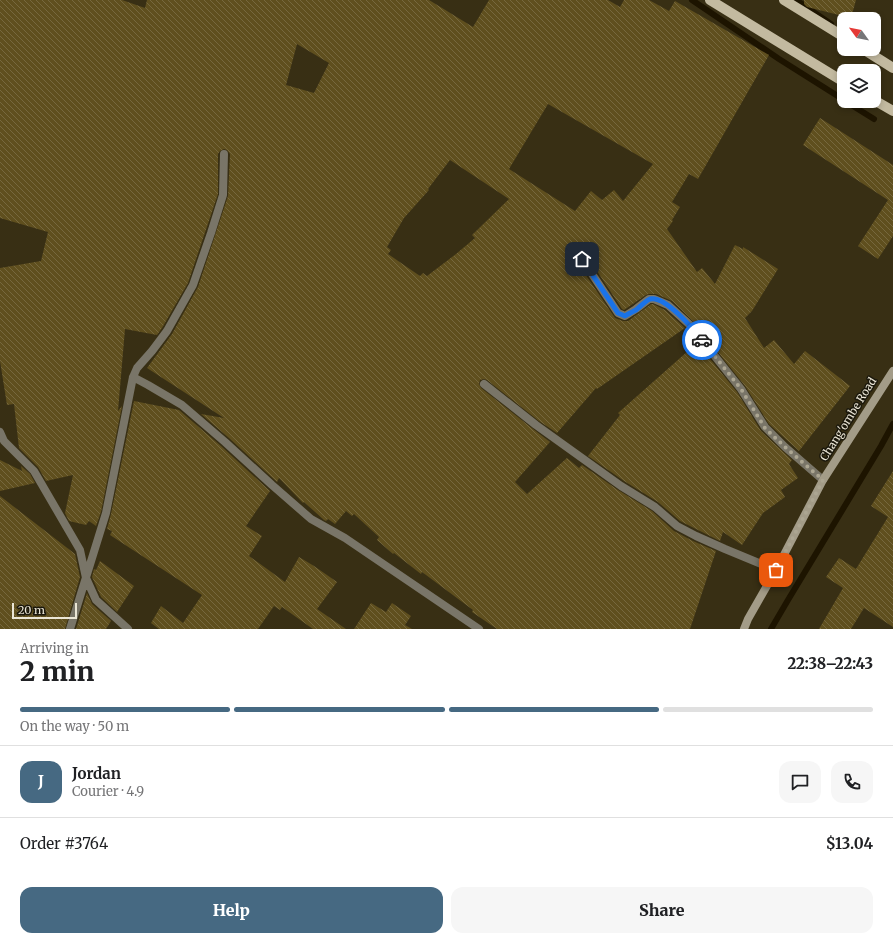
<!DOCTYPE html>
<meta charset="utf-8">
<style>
body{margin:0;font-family:Merriweather,serif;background:#f6f6f6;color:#202124;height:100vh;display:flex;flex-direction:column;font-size:15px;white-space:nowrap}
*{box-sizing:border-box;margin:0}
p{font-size:13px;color:#757577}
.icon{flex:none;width:22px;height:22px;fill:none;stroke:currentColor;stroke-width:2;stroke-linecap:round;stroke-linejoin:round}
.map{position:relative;height:629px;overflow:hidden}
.details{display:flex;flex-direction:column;background:#fff;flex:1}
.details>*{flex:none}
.needle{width:26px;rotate:303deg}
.buttons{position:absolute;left:837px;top:12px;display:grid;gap:8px}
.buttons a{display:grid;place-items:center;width:44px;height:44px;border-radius:8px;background:#fff;box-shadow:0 2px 6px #0003;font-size:20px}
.scale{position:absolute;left:12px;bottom:10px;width:65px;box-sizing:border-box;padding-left:4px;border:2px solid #ebe6d6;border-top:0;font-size:11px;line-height:14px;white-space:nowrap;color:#ebe6d6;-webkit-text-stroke:3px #1b180c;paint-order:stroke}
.pin{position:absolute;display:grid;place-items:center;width:34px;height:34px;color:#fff;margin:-17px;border-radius:8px;box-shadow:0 2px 6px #0006}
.courier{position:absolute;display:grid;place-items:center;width:40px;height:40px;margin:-20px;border:3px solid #1a73e8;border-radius:50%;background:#fff;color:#222;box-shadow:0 1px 5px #0007}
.overview em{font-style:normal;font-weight:800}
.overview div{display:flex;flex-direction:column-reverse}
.overview{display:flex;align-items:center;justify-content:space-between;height:68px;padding:0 20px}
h1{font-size:26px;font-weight:800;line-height:30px}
.bar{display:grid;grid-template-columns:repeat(4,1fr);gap:6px 4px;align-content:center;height:48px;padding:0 20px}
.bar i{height:5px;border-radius:3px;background:#e0e0e0}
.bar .active{background:#466982}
.bar p{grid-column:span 4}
.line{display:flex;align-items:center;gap:10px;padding:0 20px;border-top:1px solid #e0e0e0}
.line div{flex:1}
.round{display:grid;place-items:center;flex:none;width:42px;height:42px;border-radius:12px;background:#f6f6f6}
.primary-button{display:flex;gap:8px;margin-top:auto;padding:8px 20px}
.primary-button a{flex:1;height:46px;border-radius:12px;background:#466982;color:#fff;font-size:16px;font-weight:800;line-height:46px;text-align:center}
.primary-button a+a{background:#f6f6f6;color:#202124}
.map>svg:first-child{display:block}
</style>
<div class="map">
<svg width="893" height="629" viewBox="0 0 893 629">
<defs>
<pattern id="building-back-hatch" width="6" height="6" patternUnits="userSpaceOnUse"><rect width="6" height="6" fill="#5f4f1e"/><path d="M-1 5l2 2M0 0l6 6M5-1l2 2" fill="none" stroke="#76683e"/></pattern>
</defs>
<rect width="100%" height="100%" fill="#382f14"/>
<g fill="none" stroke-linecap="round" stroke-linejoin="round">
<!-- stream -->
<path stroke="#1d1400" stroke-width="6" d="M692 0 779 59 844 100
M796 0 831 24
M845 101 874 119
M771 629 788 600 881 446 893 424"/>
</g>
<!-- building -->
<path fill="url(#building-back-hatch)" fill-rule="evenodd" d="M0 0H122L145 8 147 0H429L473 27 489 0H608L620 7 624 0H649L669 11 675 1 769 55 698 179 689 174 672 202 680 207 672 220 673 221 667 229 697 272 702 268 715 284 735 245 743 249V247L778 269 752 311 745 318 764 348 774 340 794 364 805 351 850 386 799 451 769 424 745 386 694 322 672 301 656 294H649L646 295 624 310 622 309 587 256 582 254 579 255 577 259V262L615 318 623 321H628L651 304H653L665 310 685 328 597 389 596 388 557 433 539 421 487 380 484 379 480 380 479 384 481 388 533 429 550 442 515 482 527 494 567 458 579 468 582 465 618 490 652 511 674 531 693 541 716 551 690 629H497L472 612 473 610 422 572 421 574 394 553 393 554 377 540 379 537 354 514 352 516 346 511 335 524 328 519 326 521 324 520 304 502 303 503 279 478 277 482 229 438 201 414 224 418 147 368 172 334 198 287 228 196 230 154 227 150 224 149 220 151 218 154V194L188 283 162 328 157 335 125 329 118 411 122 406 101 512 96 526 89 521 86 525 69 521 65 513 73 475 46 481 38 467 19 448 14 404 7 405 0 361V268L41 261 48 232 0 218ZM297 44 329 63 314 93 286 85ZM548 104 653 164 623 201 614 190 602 200 591 191 575 211 509 169ZM450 160 509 199 472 235 475 238 456 254 427 276 423 273 420 276 388 254 391 250 387 247 404 218 429 190 428 189Z
M804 0H856L851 18 807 7 804 4Z
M820 118 893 165V236L878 259 858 246 888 200 803 145Z
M697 343 737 392 761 431 792 460 789 464 798 478 781 490 785 497 763 513 742 545 723 532 720 541 680 521 658 502 624 481 588 456 620 415 618 413Z
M134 401 179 410 221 446 270 491 246 526 262 536 249 556 285 582 299 557 314 566 337 582 317 609 346 629H313L282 607 280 610 274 606 258 629H159L151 623 161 606 183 623 202 595 110 535 112 531 107 529 111 514Z
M0 460 22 471 21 466 30 474 35 483 0 491Z
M893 471V627L864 608 851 629H819L843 588 826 577 839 558 856 569 888 517 871 506Z
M0 496 75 554 80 577 65 629H0Z
M100 561 134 586 117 612 101 597 92 577 94 569 96 570Z
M87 593 92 604 111 621 106 629H76Z
M371 603 386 612 392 603 411 616 405 625 412 629H354Z"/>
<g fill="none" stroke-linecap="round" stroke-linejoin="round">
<!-- street -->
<path stroke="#797568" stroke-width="8" d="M582 259 618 313 625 316 636 309 649 299H654L668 305 690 325 741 389 765 427 785 447 823 480
M133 377 148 385 182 405 225 442 272 485 311 519 345 538 479 629
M484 384 536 425 621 486 655 507 677 526 696 536 725 549 776 570
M0 432 4 441 34 471 80 550 86 578 96 600 128 629
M70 629 106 513 133 377 137 368 152 351 167 331 193 285 211 233 223 195 224 154"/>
<!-- secondary -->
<path stroke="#a39c88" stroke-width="8" d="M744 629 748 619 776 570 823 480 893 371"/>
<!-- primary -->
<path stroke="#c3baa0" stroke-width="10" d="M710 0 844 82
M784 0 844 37
M863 49 893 68
M874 100 893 111"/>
</g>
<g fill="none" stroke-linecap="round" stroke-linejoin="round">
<!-- done -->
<path stroke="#aca692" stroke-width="4" stroke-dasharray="0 7.2" d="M702 340 741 389 765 428 785 447 823 480 776 570"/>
<!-- route -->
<path stroke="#1a73e8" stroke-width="5" d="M582 259 618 313 625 316C628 314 632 312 636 310 640 307 645 301 650 299 665 295 694 330 702 340"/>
</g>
<g text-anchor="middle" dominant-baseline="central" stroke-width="3" stroke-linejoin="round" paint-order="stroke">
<!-- street labels -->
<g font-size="11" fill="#ebe6d6" stroke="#1b180c">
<text transform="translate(848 419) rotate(-58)">Chang'ombe Road</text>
</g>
</g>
</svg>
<div class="buttons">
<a><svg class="needle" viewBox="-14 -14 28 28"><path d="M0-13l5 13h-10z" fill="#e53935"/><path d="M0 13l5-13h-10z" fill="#757577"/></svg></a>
<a><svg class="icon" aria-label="layers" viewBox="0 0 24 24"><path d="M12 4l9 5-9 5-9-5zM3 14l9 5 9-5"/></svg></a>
</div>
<div class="scale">20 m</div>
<div class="pin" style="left:776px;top:570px;background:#ea580c"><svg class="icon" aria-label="bag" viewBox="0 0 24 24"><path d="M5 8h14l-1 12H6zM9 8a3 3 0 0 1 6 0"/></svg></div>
<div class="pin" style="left:582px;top:259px;background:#1f2937"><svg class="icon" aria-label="home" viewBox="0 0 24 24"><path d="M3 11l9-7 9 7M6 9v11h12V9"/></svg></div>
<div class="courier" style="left:702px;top:340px"><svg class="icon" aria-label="car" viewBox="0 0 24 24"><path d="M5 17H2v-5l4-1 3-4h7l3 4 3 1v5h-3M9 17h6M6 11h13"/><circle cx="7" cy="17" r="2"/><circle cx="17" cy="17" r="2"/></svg></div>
</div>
<section class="details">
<div class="overview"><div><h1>2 min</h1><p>Arriving in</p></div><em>22:38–22:43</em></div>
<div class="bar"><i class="active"></i><i class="active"></i><i class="active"></i><i></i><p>On the way · 50 m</p></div>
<div class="line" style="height:72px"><b class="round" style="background:#466982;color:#fff">J</b><div><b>Jordan</b><p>Courier · 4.9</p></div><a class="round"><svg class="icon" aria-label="chat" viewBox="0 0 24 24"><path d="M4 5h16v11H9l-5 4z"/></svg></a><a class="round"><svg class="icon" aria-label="phone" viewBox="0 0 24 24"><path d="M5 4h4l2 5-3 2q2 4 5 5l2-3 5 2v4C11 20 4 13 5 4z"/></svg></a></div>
<div class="line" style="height:52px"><div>Order #3764</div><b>$13.04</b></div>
<div class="primary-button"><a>Help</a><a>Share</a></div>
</section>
